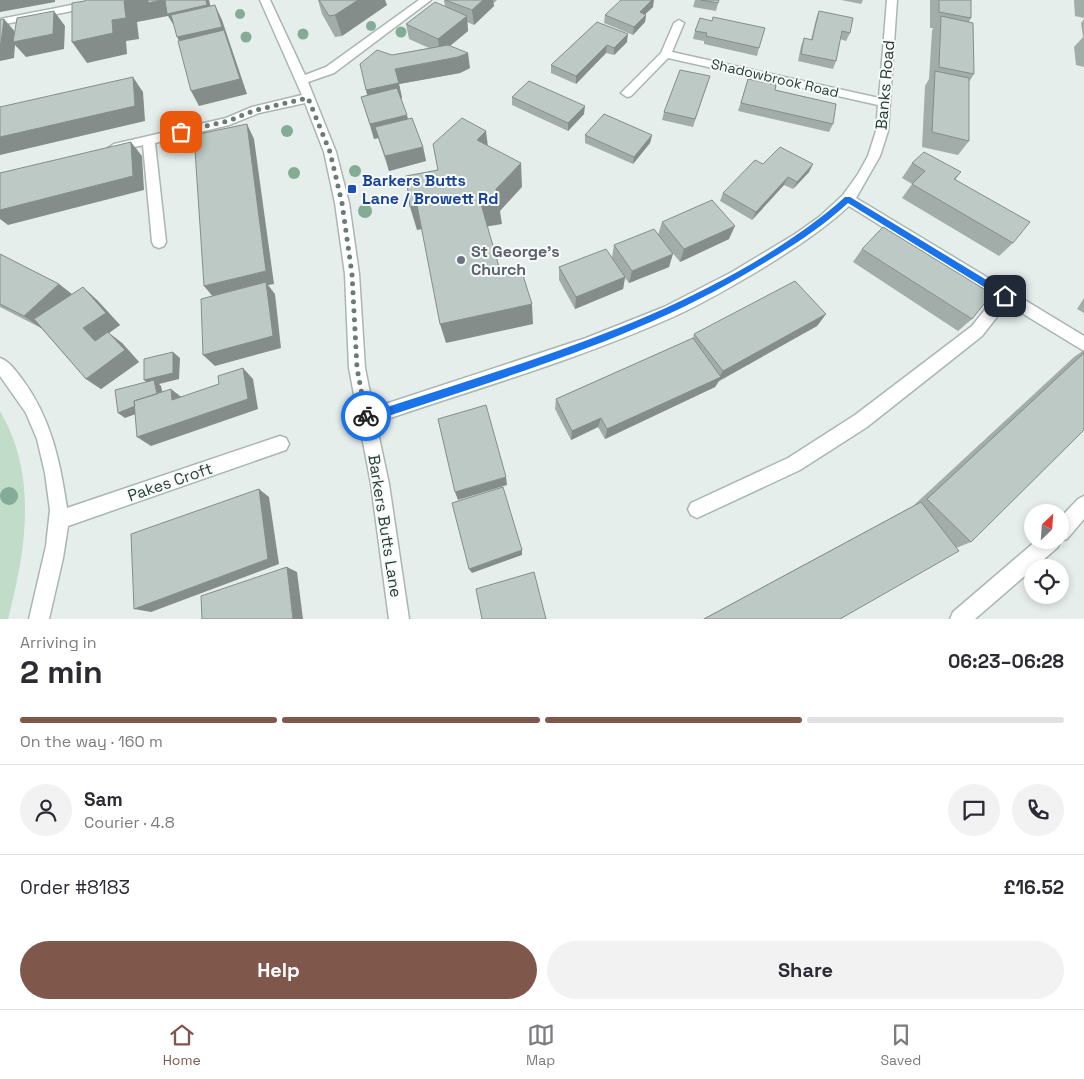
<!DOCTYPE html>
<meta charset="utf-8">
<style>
body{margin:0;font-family:"Space Grotesk",sans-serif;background:#f2f2f3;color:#2b2b33;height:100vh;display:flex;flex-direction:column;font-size:19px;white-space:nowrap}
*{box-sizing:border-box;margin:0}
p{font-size:16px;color:#7c7c81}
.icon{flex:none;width:28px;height:28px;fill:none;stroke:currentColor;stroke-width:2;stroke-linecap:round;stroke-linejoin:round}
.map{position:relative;height:619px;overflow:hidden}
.side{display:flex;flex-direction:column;background:#fff;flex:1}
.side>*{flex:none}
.needle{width:32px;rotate:25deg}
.tools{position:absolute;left:1024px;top:504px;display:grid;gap:10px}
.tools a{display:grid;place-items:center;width:45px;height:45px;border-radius:50%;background:#fff;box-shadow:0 2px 8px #0003;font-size:25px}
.pin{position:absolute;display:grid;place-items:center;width:42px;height:42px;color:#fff;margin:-21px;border-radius:10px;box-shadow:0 2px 8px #0006}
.courier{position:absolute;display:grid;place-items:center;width:50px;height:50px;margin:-25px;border:4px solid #1a73e8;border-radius:50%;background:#fff;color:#222;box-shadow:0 1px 6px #0007}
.head em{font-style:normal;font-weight:800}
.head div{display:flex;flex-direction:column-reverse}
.head{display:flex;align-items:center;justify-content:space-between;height:85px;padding:0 20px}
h1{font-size:32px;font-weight:800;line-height:38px}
.bar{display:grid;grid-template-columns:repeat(4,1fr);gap:8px 5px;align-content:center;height:60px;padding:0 20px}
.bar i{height:6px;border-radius:4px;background:#e1e1e2}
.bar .current{background:#80574b}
.bar p{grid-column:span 4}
.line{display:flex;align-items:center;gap:12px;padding:0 20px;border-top:1px solid #e1e1e2}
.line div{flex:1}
.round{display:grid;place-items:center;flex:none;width:52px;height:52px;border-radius:26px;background:#f2f2f3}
.button{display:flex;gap:10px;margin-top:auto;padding:10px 20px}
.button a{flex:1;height:58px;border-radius:30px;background:#80574b;color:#fff;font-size:20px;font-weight:800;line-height:58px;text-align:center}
.button a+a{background:#f2f2f3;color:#2b2b33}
.tabs{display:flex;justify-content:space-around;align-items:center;height:70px;border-top:1px solid #e1e1e2;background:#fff;font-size:14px;color:#7c7c81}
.tabs a{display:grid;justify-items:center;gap:2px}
.tabs .current{color:#80574b}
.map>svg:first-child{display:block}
</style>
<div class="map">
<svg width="1084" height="619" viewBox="0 0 1084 619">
<rect width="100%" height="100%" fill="#e6eeeb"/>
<!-- green -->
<path fill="#c1ddca" d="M0 411C38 476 26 550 8 619H0Z"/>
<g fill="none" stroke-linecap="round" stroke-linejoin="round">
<!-- minor casing -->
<g stroke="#a9b6b2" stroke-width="3">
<path id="minor" d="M97 0H118L113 3 0 25V19Z
M260 0H270L305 75 326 67 419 0H431L334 73 308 82 336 152 349 203 359 274 365 368 373 408 586 338 664 307 732 272 795 234 819 217 843 195 858 174 868 156 876 131 878 105 668 58 631 96 627 97 621 93 661 53 674 23 679 20 684 23 672 52 879 98 887 0H897L888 131 880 156 856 198 1084 336V351L1007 304 982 336 867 427 800 470 697 518 691 515 688 509 691 503 788 458 855 415 972 326 995 297 849 206C822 231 793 249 763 268 734 285 704 303 673 317 577 360 475 389 376 423L389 484 409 619H389L371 484 349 368 345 274 335 203 324 152 305 103 259 113 229 125 155 143 166 242 164 246 159 248 154 246 152 242 143 145 114 152 108 148 114 144 226 118 252 107 302 95Z
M0 358C9 361 16 371 22 379 51 418 60 461 67 508L280 436 286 438 289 444 286 450 280 452 68 526 63 558 49 619H29L46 546 50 510 45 473 37 439 26 413 0 376Z
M1084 496V519L1067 539 1060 541 1058 547 975 619H950L953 612 1037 540H1060V518L1078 499Z"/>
</g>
<!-- minor -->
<use href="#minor" fill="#fff" fill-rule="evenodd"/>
</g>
<!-- trees -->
<g fill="#83ab95">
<circle cx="240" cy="14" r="5"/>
<circle cx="371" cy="26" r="5"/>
<circle cx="401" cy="32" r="5.5"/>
<circle cx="303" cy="34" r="5.5"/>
<circle cx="246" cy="37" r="5.5"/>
<circle cx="287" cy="131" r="6"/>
<circle cx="355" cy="171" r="6"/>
<circle cx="294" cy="173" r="6"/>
<circle cx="365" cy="211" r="7"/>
<circle cx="9" cy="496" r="9"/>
</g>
<!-- wall -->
<path fill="#a2ada9" d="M318 0H385L387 5 342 36 335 37 322 14Z
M444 0H497L494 3 493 2 494 6 474 25 467 22 468 31 450 46 470 68 460 73 399 84 402 98 401 99 408 119 423 147 426 161 389 171 378 138 374 139 361 97 367 95 366 90 392 55 429 48 409 39 406 24 445 7Z
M695 0H719L716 11 693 7Z
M841 0H863L861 4Z
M930 0H971V18L969 22 974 74 969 82V141L958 155 922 147 925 86 929 79 932 31 933 28H930Z
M1074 0H1084V18L1075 16Z
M653 7 645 14 646 15 645 22 633 35 604 23 605 15Z
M819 11 850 33 846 41 840 39 836 61 833 69 798 61 801 46 804 38 811 40 816 19Z
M700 18 759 48 757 56 704 44V41L693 39 695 31Z
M1084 19V67L1076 65 1074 47 1083 37 1081 23Z
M597 22 627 42 614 55 606 53 576 84 551 73V65Z
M710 76 693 127 662 120 664 112Z
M748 79 775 90 833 124 829 132 738 111Z
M512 97 584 114 568 131 512 105Z
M585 135H652L650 143 633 164 585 143Z
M912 163 961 172 955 180 1013 243 999 256 902 198 912 184 902 178Z
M763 164H813L809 172 793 189 784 185 752 220 720 201 723 193Z
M662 222 729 239 680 262 671 251 669 267 629 283 625 278 623 289 575 309 559 280V267L612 257 614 245 658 235Z
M862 249 972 319 958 331 853 262Z
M0 254 59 284 72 294 97 300 120 325 109 333 122 343 139 362 101 389 86 379 41 328 0 307Z
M1084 298V313L1077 309Z
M826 314 817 326 719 381 715 387 605 439 598 427 571 440 555 409 556 399 693 338 694 334Z
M1084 350V430L971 542 956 548 840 619H703L913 506 1074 357Z"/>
<!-- shaded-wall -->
<path fill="#848d89" d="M0 0H55V2L0 12Z
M129 0H209L214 20 176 29 168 16 137 22 139 39 126 41 127 54 87 63 72 42 112 20 124 1Z
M358 0H385L387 5 342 36 335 15Z
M483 0H493L494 6 474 25 472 10Z
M652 0H654L653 7 639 20 640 12Z
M215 5 222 20 247 94 199 106 191 91 185 52 177 37Z
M54 11 65 26 64 49 26 57 15 45 14 58 0 61V43L4 19 17 34Z
M646 15 645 22 633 35 634 27Z
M467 16 468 31 440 54 438 39Z
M628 34 627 42 614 55V48Z
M607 45 606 53 576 84V76Z
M468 53 470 68 460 73 399 84 402 98 370 105 366 90 395 69Z
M133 77 143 92 145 121 0 155V137Z
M585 106 584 114 568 131V123Z
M407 115 410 130 374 139 370 124Z
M247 124 254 139 274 284 268 285 275 294 281 348 215 366 203 355 214 298 204 286Z
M486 131 489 155 477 140Z
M652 135 650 143 633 164 634 157Z
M131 142 142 156 144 190 8 225 0 219V210Z
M423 147 426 161 389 171 385 156Z
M521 163 522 187 500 211 502 224 484 227 481 204 496 189Z
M813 164 809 172 793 189 797 182Z
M788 177 784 185 752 220 756 212Z
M417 205 423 229 417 230 410 207Z
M735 226 729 239 680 262 684 249Z
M673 254 669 267 629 283 632 271Z
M625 277 623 289 575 309 576 297Z
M59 284 74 296 41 328 24 316Z
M83 287 97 300 120 325 109 333 122 343 139 362 101 389 86 379 83 328Z
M532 304 533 324 446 343 440 324Z
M826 314 817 326 719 381 715 387 605 439 607 429 719 377 723 371Z
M173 352 180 358 179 379 159 384 161 386 165 403 125 418 118 413 151 386 144 380Z
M243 368 253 379 258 409 151 446 137 437Z
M171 389 184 399 172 400Z
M601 418 598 427 571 440 572 431Z
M506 477 507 485 458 500 455 492Z
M259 489 269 497 279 564 151 612 134 609Z
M522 550V555L472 573 469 569Z
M287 567 297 572 303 619H293Z"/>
<!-- building -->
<path fill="#bcc9c4" stroke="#848d89" d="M85 0H129L124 1 126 18 112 20 113 33 72 42V3L85 1Z
M148 0H162L148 3Z
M165 0H206L207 5 167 14Z
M319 0H358L335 15 329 16Z
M445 0H483L472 10Z
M621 0H652L640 12 646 15 634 27 605 15Z
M701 0H719L718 3Z
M939 0H971V18L939 12Z
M435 2 467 16 438 39 406 24Z
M215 5 222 27 177 37 171 15Z
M54 11 53 34 13 42 17 18Z
M819 11 853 18 850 33 842 31 836 61 801 54 804 38 812 40Z
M941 16 973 23 974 74 939 67Z
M713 17 765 28 759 48 706 36 707 33 695 31 700 18 712 21Z
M4 19 1 43H0V20Z
M597 22 628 34 614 48 607 45 576 76 551 65Z
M224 30 240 79 191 91 178 41Z
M448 45 468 53 458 57 395 69 399 83 366 90 360 64 377 50 392 55Z
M680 70 710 76 695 119 664 112Z
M935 71 969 78V141L932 132Z
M133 77 135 106 0 137V107Z
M748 79 776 85 775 90 836 104 833 124 741 103Z
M529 81 585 106 568 123 512 97Z
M397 88 407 115 370 124 361 97Z
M604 114 652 135 634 157 585 135Z
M412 118 423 147 385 156 375 127Z
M462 118 486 131 477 140 521 163 496 189 499 200 481 204 501 274 521 269 532 304 440 324 417 205 410 207 406 176 438 170 433 144Z
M247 124 266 271 204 286 194 135Z
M131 142 133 176 0 210V173Z
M780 147 813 164 797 182 788 177 756 212 723 193 755 160 763 164Z
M924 152 961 172 954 179 1030 222 1013 243 912 184 925 171 912 163Z
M712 200 735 226 684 249 662 222Z
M883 227 992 294 972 319 862 249Z
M654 229 673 254 632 271 614 245Z
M606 249 625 277 576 297 559 267Z
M0 254 59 284 24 316 0 304Z
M795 281 826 314 723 371 694 334Z
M266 282 273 336 203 355 201 299Z
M83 287 106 313 83 328 95 341 108 332 125 350 86 379 34 319Z
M693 338 721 377 607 429 601 418 572 431 556 399Z
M173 352V373L144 380V359Z
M1084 353V430L971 542 927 499Z
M243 368 248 399 137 437 134 401 171 389 172 400 219 384 218 376Z
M154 380 157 394 134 401 135 406 118 413 115 390Z
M486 405 506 477 455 492 438 419Z
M503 487 522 550 469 569 452 503Z
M259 489 268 559 134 609 131 534Z
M921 502 959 551 840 619H704Z
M287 567 293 619H202L201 596Z
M534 572 546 619H482L476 589Z"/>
<!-- route -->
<path fill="#1a73e8" d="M845 197H850L1008 293V298H1002L848 203C821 228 791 247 759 266 638 340 500 378 367 423L363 421 362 416 366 412 369 413C500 370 634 333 753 263 786 243 816 223 845 197Z"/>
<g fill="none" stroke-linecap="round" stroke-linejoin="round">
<!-- done -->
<path stroke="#697c77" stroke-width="5" stroke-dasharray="0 9" d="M181 132 228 121 256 110 308 98 330 152 342 203 352 274 357 368 366 416"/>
</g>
<!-- markers -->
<rect fill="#1a4fb4" stroke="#f7faf9" stroke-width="2" x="347" y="184" width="10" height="10" rx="2.5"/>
<circle fill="#6b7280" stroke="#f7faf9" stroke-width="2" cx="461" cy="260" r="5"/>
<g text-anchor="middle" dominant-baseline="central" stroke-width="4" stroke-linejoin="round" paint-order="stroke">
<!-- far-street labels -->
<g font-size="14" fill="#263f39" stroke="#f7faf9">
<text transform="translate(775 78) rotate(13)">Shadowbrook Road</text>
</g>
<!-- street labels -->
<g font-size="16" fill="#263f39" stroke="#f7faf9">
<text transform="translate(885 85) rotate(-85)">Banks Road</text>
<text transform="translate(170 482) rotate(-19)">Pakes Croft</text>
<text transform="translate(385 526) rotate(81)">Barkers Butts Lane</text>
</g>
<!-- transit labels -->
<g font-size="16" font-weight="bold" fill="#164399" stroke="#f7faf9" text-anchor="start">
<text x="362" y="180">Barkers Butts<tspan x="362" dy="18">Lane / Browett Rd</tspan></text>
</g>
<!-- worship labels -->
<g font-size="16" font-weight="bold" fill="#5b616d" stroke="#f7faf9" text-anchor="start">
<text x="471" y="251">St George's<tspan x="471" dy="18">Church</tspan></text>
</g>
</g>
</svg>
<div class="tools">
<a><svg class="needle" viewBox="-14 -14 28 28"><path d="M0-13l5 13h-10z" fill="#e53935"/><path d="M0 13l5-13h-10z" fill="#7c7c81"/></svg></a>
<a><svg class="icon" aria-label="locate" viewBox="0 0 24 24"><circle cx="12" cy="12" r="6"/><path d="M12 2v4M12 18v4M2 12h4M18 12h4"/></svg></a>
</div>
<div class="pin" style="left:181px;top:132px;background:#ea580c"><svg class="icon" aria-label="bag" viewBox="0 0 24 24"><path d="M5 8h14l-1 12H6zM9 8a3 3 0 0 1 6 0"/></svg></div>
<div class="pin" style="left:1005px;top:296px;background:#1f2937"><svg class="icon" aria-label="home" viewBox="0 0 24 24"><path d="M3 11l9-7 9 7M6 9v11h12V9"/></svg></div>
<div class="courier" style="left:366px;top:416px"><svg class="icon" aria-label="bike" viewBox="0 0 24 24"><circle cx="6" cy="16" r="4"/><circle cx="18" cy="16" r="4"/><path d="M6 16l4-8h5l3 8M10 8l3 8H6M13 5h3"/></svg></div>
</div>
<section class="side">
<div class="head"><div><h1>2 min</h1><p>Arriving in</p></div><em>06:23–06:28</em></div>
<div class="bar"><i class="current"></i><i class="current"></i><i class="current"></i><i></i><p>On the way · 160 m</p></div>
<div class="line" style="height:90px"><a class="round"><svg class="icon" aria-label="person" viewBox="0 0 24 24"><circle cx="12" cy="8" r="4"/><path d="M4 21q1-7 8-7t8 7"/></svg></a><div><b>Sam</b><p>Courier · 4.8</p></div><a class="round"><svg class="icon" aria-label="chat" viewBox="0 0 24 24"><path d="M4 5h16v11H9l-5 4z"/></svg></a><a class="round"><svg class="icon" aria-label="phone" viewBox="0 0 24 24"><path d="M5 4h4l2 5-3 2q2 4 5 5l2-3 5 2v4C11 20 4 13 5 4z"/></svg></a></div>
<div class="line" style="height:65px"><div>Order #8183</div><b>£16.52</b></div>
<div class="button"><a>Help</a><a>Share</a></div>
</section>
<nav class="tabs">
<a class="current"><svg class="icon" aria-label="home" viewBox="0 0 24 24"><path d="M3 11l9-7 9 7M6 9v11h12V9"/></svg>Home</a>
<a><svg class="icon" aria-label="map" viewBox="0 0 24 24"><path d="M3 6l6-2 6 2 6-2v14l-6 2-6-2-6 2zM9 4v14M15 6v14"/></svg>Map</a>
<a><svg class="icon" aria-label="saved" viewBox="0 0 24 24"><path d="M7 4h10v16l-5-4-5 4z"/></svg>Saved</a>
</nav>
